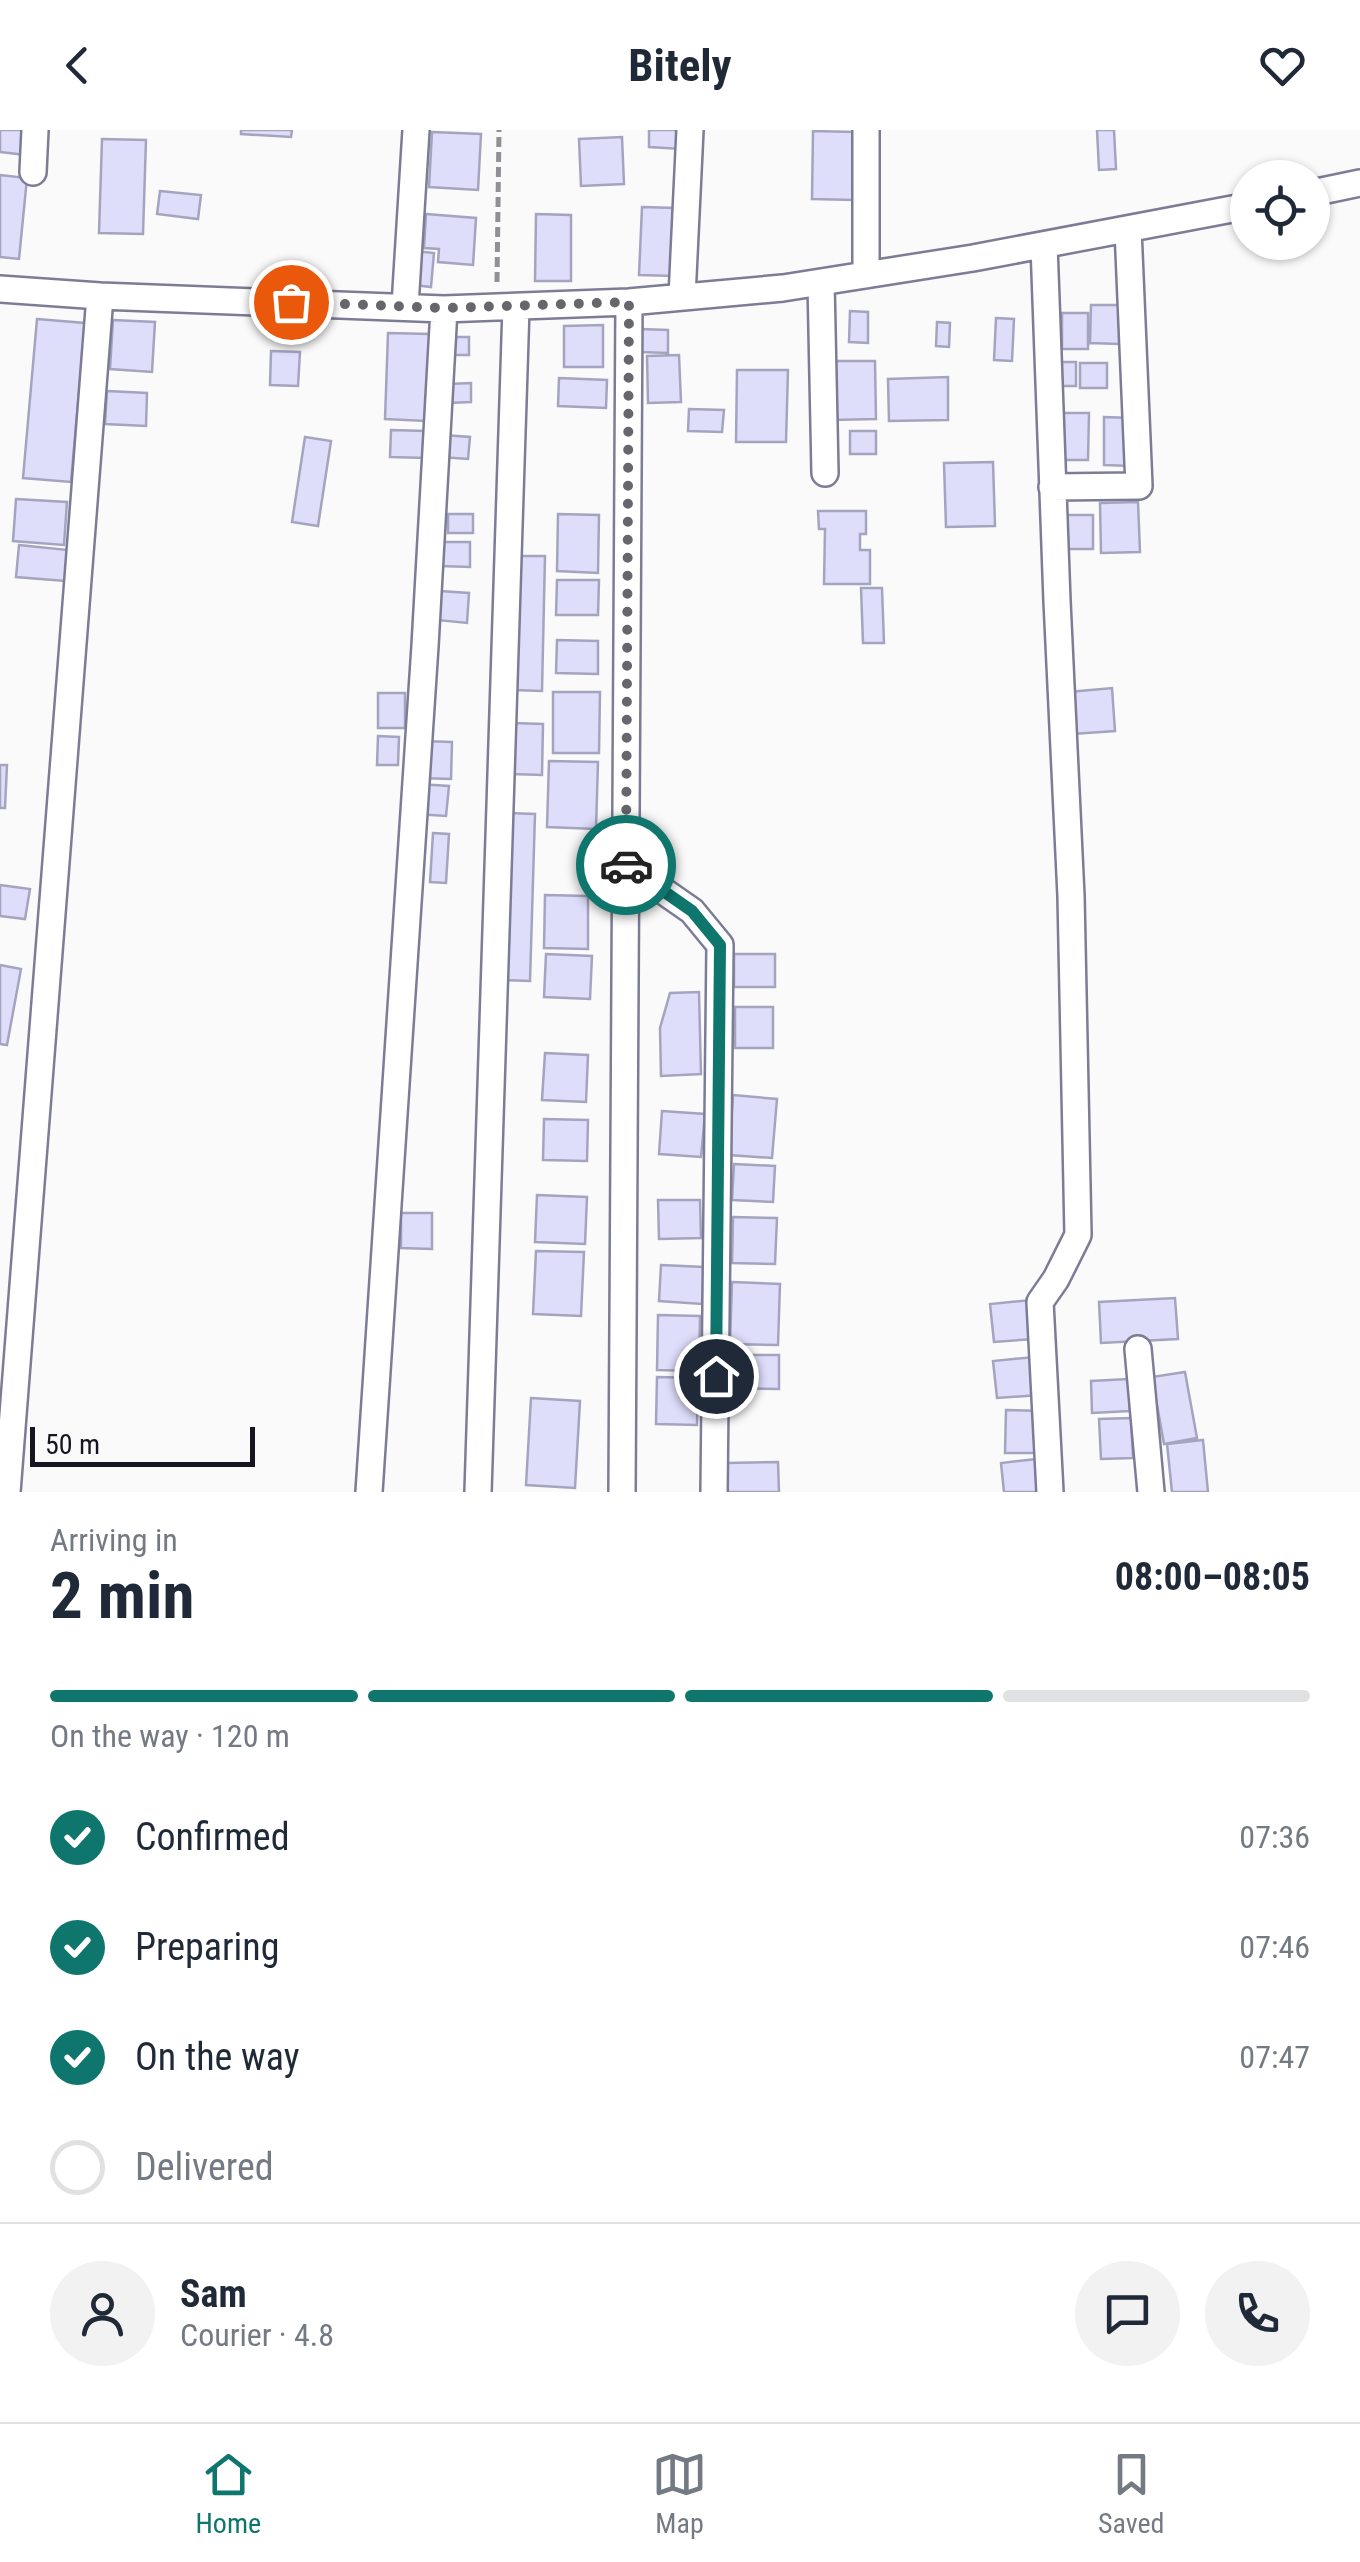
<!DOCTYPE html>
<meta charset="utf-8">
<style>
body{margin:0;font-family:"Roboto Condensed",sans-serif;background:#f2f2f3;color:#1f2937;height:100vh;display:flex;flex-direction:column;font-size:38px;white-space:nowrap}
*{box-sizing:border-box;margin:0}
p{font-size:32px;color:#747a83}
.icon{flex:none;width:55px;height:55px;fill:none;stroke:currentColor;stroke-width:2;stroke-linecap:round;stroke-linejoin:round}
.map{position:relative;height:1362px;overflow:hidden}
.sheet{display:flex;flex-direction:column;background:#fff;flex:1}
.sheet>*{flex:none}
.buttons{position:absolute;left:1230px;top:30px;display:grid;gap:20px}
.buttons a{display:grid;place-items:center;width:100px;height:100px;border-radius:50%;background:#fff;box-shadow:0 2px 8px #0004;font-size:50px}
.scale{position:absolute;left:30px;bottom:25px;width:225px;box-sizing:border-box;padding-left:10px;border:5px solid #171620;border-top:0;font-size:28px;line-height:35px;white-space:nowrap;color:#171620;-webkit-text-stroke:8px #fafafa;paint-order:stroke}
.pin{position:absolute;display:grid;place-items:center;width:85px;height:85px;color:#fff;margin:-42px;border:5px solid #fff;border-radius:50%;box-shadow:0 2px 10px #0007}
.courier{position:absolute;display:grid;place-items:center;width:100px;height:100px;margin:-50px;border:8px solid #0f766e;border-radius:50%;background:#fff;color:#222;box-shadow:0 2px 12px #0007}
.summary em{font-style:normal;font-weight:700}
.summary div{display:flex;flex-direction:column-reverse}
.summary{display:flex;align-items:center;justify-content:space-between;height:170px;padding:0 50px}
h1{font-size:65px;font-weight:700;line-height:75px}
.bar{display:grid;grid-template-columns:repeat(4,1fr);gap:15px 10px;align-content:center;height:120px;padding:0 50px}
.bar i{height:12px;border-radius:8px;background:#e0e1e3}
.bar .current{background:#0f766e}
.bar p{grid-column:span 4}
.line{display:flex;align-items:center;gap:25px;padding:0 50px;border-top:2px solid #e0e1e3}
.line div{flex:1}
.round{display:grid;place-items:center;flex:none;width:105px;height:105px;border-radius:52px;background:#f2f2f3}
ol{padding:0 50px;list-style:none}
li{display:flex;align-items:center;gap:30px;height:110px}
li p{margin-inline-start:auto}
li .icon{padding:10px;border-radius:50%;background:#0f766e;color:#fff;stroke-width:4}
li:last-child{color:#747a83}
li i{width:55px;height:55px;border:5px solid #e0e1e3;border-radius:50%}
header{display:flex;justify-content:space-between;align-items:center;height:130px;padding:0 50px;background:#fff;font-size:45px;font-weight:700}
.menu{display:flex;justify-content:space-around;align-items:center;height:140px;border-top:2px solid #e0e1e3;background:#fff;font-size:28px;color:#747a83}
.menu a{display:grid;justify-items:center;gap:5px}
.menu .current{color:#0f766e}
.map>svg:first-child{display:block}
</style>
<header><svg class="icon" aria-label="back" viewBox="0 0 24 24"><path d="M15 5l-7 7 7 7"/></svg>Bitely<svg class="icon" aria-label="heart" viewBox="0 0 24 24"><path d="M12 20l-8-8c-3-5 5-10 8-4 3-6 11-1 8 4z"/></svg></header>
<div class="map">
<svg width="1360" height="1362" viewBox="0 0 1360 1362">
<rect width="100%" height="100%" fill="#fafafa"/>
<!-- building -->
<path fill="#dedefb" stroke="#a5a4bf" stroke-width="2.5" d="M0 0H28L26 25 0 22Z
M241 0H292L291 7 241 4Z
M649 0H681V19L649 17Z
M1097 0H1114L1116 39 1099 40Z
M813 1 855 2 854 70 812 69Z
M432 2 481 4 478 60 429 57Z
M622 7 624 54 581 56 579 9Z
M102 9 146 10 143 104 99 103Z
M0 45 27 48 19 129 0 127Z
M160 61 201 65 198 89 157 84Z
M642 77 677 78 675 146 639 145Z
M426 84 476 88 473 135 438 132 439 119 424 118Z
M536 84 571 85V151H535Z
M416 121 434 123 431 157 413 155Z
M1091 175H1120L1119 214 1090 213Z
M850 181 868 182V213L849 212Z
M1062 183H1088V219H1062Z
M996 188 1014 189 1012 231 994 230Z
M37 189 85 193 71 352 23 348Z
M113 190 155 192 152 242 110 239Z
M937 192 950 193 949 217 936 216Z
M603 195V237H564V196Z
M640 199 668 200V223L640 222Z
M388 203 430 204 426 291 385 289Z
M450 207H469V225H450Z
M271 221 300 222 298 256 270 255Z
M679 225 681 272 648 273 647 226Z
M831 231H875L876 289 832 290Z
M1055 232H1076V256H1056Z
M1080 233H1107V258H1080Z
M737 240H788L786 312H736Z
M948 247V290L889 291 888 249Z
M559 248 607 250 606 278 558 276Z
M471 253V272L448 273V254Z
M107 261 147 263 146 296 105 294Z
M689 279 724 280 722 302 688 301Z
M1062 283H1089L1088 330H1062Z
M1104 287 1132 288 1131 336 1104 335Z
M391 300 426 301V328L390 327Z
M850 301H876V324H850Z
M443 305 470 307 468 329 441 327Z
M305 307 331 311 318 396 292 392Z
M993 332 995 396 946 397 944 333Z
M16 369 67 372 64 415 13 411Z
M1138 372 1140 422 1101 423 1100 373Z
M818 381H866V404H860V420H870V454H824L825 399H819Z
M448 384H473V403H448Z
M558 384 599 385 598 443 557 441Z
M1063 385H1093V419H1062Z
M439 412H470V437L439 436Z
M19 415 68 420 65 451 16 447Z
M515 426H545L542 561 512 560Z
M557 450H599L598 485H556Z
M861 458H882L884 513H863Z
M440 461 469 463 467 493 437 490Z
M557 510 598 511V544L556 543Z
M1112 558 1115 601 1073 604 1069 562Z
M553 562H600L599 623H553Z
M378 563H405V598H378Z
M512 593 543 594 542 645 511 644Z
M378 606 399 607 398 635H377Z
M421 611 452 612 451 649 420 648Z
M549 631 598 632 596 699 547 697Z
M0 635H7L5 678H0Z
M418 654 449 656 446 686 416 684Z
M506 683 535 684 530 851 501 850Z
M433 703 449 704 446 753 430 752Z
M0 755 30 759 25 789 0 786Z
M545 765 588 766V819L544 818Z
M546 824 592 826 590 869 544 867Z
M734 824H775V857H734Z
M0 835 21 839 7 915 0 914Z
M699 862 701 944 661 946 660 898 670 863Z
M735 877H773V918H735Z
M545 923 588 925 586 972 542 970Z
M733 965 777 969 772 1028 729 1025Z
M662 981 705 984 701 1027 659 1024Z
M544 989 588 990 587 1031 543 1030Z
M734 1034 775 1036 773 1072 732 1070Z
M537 1065 587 1067 585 1114 535 1112Z
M658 1070H700L701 1108 659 1109Z
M401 1083H432V1119L401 1118Z
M733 1087 777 1088 775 1134 732 1133Z
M536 1121 584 1122 581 1186 533 1184Z
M661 1135 704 1137 702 1174 659 1171Z
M732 1152 780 1154 778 1215 730 1214Z
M1175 1168 1178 1209 1101 1213 1099 1172Z
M1031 1170 1034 1209 994 1212 990 1174Z
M658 1185 700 1186 699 1241 657 1240Z
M733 1225H779V1259L732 1258Z
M1035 1227 1039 1265 997 1268 993 1231Z
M1185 1242 1197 1308 1164 1314 1152 1247Z
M657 1247 698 1248 697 1295 656 1294Z
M1128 1249 1130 1281 1092 1283 1091 1251Z
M531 1268 580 1271 575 1358 526 1355Z
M1006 1280 1040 1281 1038 1323H1005Z
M1131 1288 1133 1328 1101 1329 1099 1289Z
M1203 1310 1208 1362H1172L1167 1314Z
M1037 1329 1041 1362H1004L1001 1333Z
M778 1332 779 1362H727L726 1333Z"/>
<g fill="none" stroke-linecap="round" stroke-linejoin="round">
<!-- street casing -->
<g stroke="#7d7c96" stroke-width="30">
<path id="street" d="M33 42 35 0
M1312 63 1360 53
M1044 115 1057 471 1071 766 1078 1105 1056 1149 1040 1172 1050 1362
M866 145V0
M821 152 825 343
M0 159 100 166 444 179 629 172 783 158 973 128 1248 76
M682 167 690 0
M405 176 416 0
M1052 357 1139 356 1128 99
M626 735 692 781 720 815 714 1362
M1138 1219 1151 1362
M7 1362 100 166
M369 1362 425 516 444 179
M478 1362 516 177
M622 1362 629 172"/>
</g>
<!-- path -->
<path stroke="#919195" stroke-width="5" stroke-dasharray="10 5" stroke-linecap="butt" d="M497 152 499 0"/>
<!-- street -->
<use href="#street" stroke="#fff" stroke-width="25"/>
</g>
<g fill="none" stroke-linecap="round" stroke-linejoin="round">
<!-- done -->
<path stroke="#66666c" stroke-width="10" stroke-dasharray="0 18" d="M291 172 444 178 629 172 626 735"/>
<!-- route -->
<path stroke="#0f766e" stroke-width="12" d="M626 735 692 781 720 815 716 1246"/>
</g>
</svg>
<div class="buttons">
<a><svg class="icon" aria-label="locate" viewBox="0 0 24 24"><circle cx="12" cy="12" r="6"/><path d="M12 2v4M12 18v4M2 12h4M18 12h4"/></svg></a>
</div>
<div class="scale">50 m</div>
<div class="pin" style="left:291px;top:172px;background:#ea580c"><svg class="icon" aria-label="bag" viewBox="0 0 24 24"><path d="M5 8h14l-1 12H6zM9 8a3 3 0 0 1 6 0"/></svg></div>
<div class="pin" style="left:716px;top:1246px;background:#1f2937"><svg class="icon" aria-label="home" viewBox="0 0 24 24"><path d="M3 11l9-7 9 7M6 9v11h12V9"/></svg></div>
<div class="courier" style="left:626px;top:735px"><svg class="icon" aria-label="car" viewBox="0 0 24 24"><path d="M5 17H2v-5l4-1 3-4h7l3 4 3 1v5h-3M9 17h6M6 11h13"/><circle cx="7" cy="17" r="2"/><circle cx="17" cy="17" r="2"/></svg></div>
</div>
<section class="sheet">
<div class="summary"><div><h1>2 min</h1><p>Arriving in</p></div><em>08:00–08:05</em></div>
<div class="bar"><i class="current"></i><i class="current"></i><i class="current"></i><i></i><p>On the way · 120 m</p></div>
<ol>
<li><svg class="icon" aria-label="check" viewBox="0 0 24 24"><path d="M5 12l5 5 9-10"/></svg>Confirmed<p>07:36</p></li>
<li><svg class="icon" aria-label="check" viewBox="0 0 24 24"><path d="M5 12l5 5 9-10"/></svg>Preparing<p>07:46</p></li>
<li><svg class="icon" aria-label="check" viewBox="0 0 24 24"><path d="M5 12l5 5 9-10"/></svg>On the way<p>07:47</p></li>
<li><i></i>Delivered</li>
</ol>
<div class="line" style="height:180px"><a class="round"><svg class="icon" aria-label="person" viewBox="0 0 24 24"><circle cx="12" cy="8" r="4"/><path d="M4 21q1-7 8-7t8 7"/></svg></a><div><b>Sam</b><p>Courier · 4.8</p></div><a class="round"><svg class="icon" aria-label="chat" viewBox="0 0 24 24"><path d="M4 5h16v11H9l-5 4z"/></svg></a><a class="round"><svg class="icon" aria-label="phone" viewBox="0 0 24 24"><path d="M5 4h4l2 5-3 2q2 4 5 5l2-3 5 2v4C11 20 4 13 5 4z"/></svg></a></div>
</section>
<nav class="menu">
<a class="current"><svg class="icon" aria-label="home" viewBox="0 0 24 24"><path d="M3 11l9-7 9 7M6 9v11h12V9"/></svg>Home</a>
<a><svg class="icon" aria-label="map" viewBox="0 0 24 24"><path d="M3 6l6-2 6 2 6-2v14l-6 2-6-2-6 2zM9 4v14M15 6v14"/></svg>Map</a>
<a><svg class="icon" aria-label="saved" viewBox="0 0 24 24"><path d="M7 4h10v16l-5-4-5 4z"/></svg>Saved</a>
</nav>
